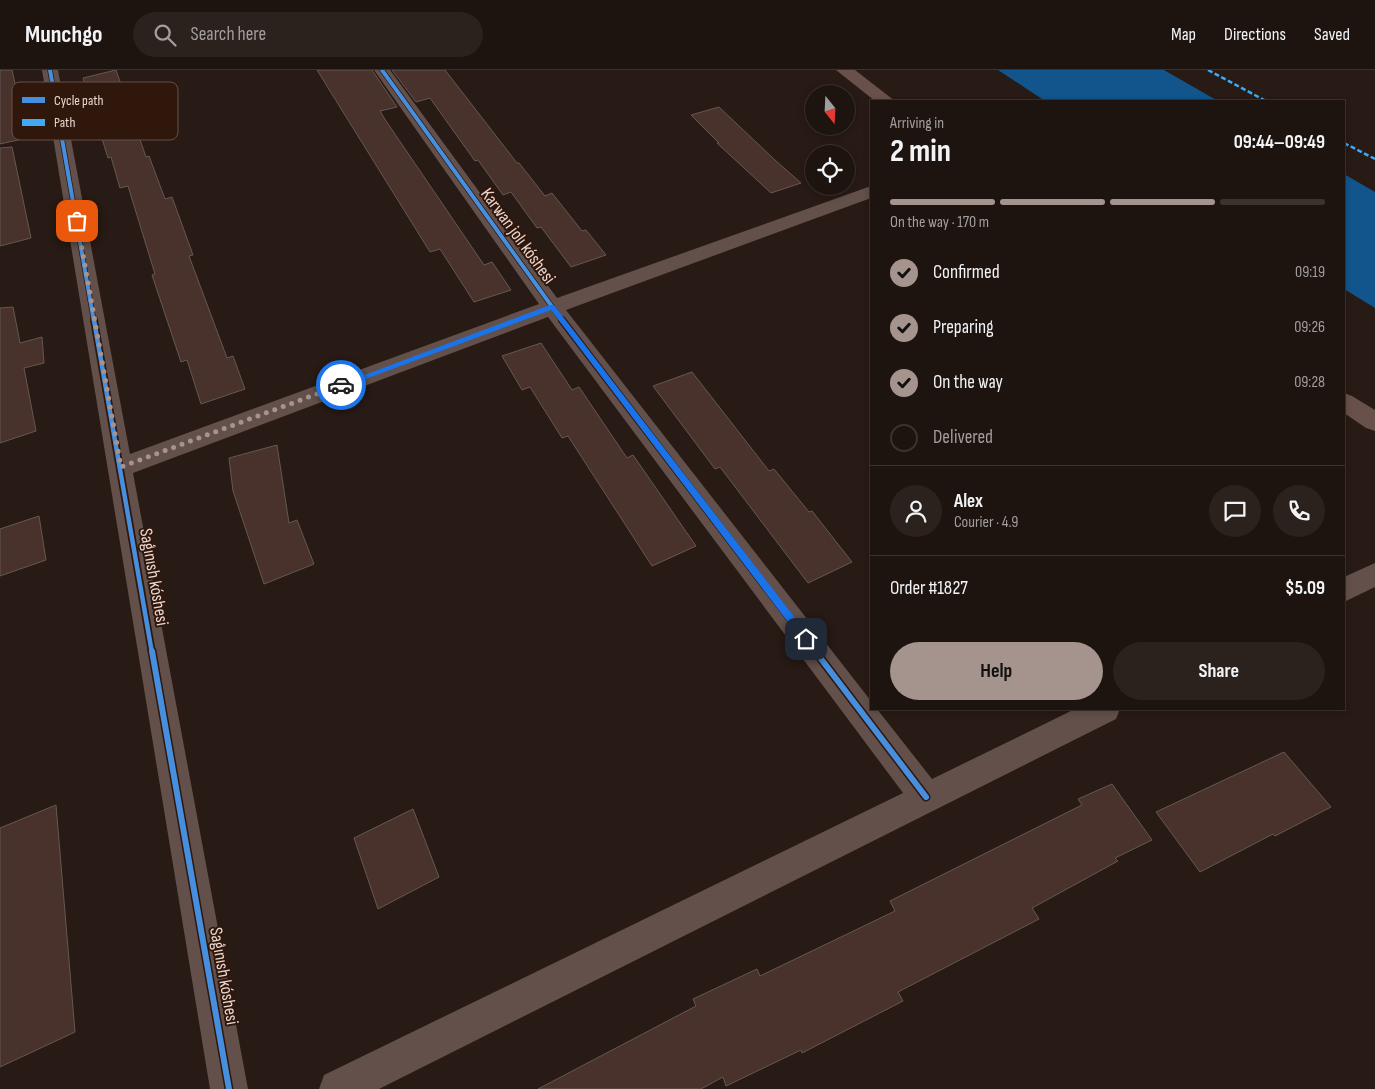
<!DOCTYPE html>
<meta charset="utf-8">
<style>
body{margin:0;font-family:"Sofia Sans Condensed",sans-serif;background:#2b211d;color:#f1f3f6;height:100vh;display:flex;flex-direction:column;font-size:19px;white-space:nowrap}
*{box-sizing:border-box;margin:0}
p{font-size:16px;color:#a19e9e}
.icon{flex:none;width:28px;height:28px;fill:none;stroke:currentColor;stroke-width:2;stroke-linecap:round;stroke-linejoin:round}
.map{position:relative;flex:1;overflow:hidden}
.sheet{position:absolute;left:870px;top:30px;width:475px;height:610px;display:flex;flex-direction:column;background:#1e140f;border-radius:0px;box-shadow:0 2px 8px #0003,0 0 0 1px #3c332f}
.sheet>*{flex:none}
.needle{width:32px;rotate:162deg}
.controls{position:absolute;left:805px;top:15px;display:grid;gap:10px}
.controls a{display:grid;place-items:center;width:50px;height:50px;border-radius:50%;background:#1e140f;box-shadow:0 2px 8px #0003,0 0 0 1px #3c332f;font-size:25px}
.pin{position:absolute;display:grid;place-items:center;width:42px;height:42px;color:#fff;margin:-21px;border-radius:10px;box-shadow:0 2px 8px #0006}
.courier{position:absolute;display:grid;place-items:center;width:50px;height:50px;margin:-25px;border:4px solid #1a73e8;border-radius:50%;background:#fff;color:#222;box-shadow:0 1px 6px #0007}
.summary em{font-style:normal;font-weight:700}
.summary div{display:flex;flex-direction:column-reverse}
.summary{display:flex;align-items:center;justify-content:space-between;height:85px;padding:0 20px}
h1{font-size:32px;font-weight:700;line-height:38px}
.bar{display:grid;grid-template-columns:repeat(4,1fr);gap:8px 5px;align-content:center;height:60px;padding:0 20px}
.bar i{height:6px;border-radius:4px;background:#3c332f}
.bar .on{background:#a5948e}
.bar p{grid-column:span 4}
.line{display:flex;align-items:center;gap:12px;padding:0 20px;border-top:1px solid #3c332f}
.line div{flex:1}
.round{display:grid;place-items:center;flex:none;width:52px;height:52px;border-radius:26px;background:#2b211d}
ol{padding:0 20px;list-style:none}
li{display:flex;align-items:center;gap:15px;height:55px}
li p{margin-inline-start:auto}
li .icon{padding:5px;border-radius:50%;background:#a5948e;color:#111;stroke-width:4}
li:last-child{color:#a19e9e}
li i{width:28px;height:28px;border:2px solid #3c332f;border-radius:50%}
.cta{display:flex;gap:10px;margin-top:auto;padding:10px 20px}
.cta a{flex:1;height:58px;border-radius:30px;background:#a5948e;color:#111;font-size:20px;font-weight:700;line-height:58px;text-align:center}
.cta a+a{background:#2b211d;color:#f1f3f6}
header{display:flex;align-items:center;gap:30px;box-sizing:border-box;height:70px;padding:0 25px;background:#1e140f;border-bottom:1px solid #3c332f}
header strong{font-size:24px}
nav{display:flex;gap:28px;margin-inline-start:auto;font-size:18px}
.search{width:350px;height:45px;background:#2b211d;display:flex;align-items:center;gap:12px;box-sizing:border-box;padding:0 18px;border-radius:28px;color:#a19e9e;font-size:19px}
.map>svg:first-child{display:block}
</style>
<header>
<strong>Munchgo</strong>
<div class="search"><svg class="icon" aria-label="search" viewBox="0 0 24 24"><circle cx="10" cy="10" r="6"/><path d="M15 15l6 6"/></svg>Search here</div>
<nav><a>Map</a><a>Directions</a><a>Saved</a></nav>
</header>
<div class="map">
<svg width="1375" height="1019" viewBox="0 0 1375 1019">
<rect width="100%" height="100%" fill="#281a14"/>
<!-- water -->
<path fill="#11558c" d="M998 0H1164L1218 31H1045Z
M1344 104 1375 122V238L1344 219Z"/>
<!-- building -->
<path fill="#48322b" stroke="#655853" d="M0 0H12L27 68 0 74Z
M116 0 146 87 149 86 165 129 172 127 193 185 189 186 227 288 233 286 245 319 201 334 187 290 181 292 152 205 155 204 128 116 120 118 111 87 108 88 83 8Z
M317 0H372L397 37 380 41 386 51 484 195 492 192 511 220 474 232 440 179 430 182Z
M392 0H445L517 93H519L545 126 552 123 582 161 586 160 606 185 571 197 541 157 537 158 511 122 503 125 478 90 475 91 430 28 416 32Z
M719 37 776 91 801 113 771 123 717 73H719L691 45Z
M12 77 31 168 0 176V78Z
M13 237 20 273 42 267 44 293 24 298 36 361 0 373V238Z
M541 273 572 320 579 317 627 388 633 385 696 476 652 496 568 366 562 368 530 317 522 320 502 286Z
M692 302 769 401 774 399 809 442 812 441 852 492 808 513 720 397 715 399 653 316Z
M277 375 289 453 297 450 314 494 264 514 233 421 229 388Z
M39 446 46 490 0 506V459Z
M1284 682 1331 737 1275 766 1273 764 1200 802 1156 742Z
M1112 714 1152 770 1115 788 1118 791 1032 838 1039 849 898 922 903 931 802 983 801 980 726 1016 723 1007 701 1019H538L696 936 693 929 757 899 760 906 895 841 890 831 1082 735 1078 729Z
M56 735 75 962 0 997V758Z
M413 739 439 807 378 839 354 768Z"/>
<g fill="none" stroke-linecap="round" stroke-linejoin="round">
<!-- street -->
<path fill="#63504a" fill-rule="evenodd" d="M42 0H58L130 384 539 234 374 0H390L557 228 871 116V128L566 240 871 631V639H877L932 709 1075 639H1120L1116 649 379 1019H319L324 1005 903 723 548 247 133 403 248 1019H210Z
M1375 493V517L1344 532V507Z"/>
<!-- secondary -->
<path fill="#67514a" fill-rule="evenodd" d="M836 0H855L895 31H875Z
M1344 323 1352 326 1375 340V361L1366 358 1344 343Z"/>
<!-- quiet -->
<path stroke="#3fa9f5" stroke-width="2.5" stroke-dasharray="5 2.5" stroke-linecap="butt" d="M1208 0 1266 31
M1344 73 1375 89"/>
<!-- cycleway-far2 casing -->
<g stroke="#30170c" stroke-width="5.5">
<path id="cycleway-far2" d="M50 0 94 252
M382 0 563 252"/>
</g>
<!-- cycleway-far1 casing -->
<g stroke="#30170c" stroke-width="8">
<path id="cycleway-far1" d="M94 250 152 583
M562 250 816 583"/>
</g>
<!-- cycleway casing -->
<g stroke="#30170c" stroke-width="9">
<path id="cycleway" d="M152 581 229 1019
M815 581 926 727"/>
</g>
<!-- cycleway-far2 -->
<use href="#cycleway-far2" stroke="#468fdf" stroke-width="4"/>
<!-- cycleway-far1 -->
<use href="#cycleway-far1" stroke="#468fdf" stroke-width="4.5"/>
<!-- cycleway -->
<use href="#cycleway" stroke="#468fdf" stroke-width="6"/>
</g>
<!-- route -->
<path fill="#1a73e8" d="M550 235H554L809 566V572H803L551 240 344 317 338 315Z"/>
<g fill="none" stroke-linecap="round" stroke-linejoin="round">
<!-- done -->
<path stroke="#a5948e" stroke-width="5" stroke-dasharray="0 9" d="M77 151 121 397 341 315"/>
</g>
<g text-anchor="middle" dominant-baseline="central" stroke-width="4" stroke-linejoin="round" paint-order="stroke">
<!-- street labels -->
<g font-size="18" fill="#e8d6cf" stroke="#30170c">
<text transform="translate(518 166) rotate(54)">Karwan jolı kóshesi</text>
<text transform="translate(154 507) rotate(80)">Saǵınısh kóshesi</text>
<text transform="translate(224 906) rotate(80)">Saǵınısh kóshesi</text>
</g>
</g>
<!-- legend -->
<rect x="12" y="12" width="166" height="58" rx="8" fill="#30170c" stroke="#675046" stroke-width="1"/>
<rect x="22" y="27" width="23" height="6" fill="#468fdf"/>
<rect x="22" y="49" width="23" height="7" fill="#3fa9f5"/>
<g font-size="14" fill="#e8d6cf">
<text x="54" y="35">Cycle path</text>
<text x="54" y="57">Path</text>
</g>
</svg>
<div class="controls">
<a><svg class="needle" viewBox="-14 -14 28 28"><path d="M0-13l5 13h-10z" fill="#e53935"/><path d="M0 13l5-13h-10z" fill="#a19e9e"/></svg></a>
<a><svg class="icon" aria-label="locate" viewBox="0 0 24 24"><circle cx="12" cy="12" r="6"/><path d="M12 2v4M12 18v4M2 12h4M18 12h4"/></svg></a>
</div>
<div class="pin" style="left:77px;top:151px;background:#ea580c"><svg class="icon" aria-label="bag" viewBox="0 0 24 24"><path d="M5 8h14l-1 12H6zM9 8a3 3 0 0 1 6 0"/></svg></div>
<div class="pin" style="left:806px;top:569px;background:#1f2937"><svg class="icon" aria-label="home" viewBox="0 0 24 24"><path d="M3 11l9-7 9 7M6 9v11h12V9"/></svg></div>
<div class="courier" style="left:341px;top:315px"><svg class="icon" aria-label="car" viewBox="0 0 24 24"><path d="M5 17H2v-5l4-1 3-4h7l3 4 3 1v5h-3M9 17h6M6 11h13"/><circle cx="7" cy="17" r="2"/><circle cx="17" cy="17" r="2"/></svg></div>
<section class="sheet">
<div class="summary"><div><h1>2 min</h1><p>Arriving in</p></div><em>09:44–09:49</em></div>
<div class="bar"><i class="on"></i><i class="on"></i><i class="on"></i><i></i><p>On the way · 170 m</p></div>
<ol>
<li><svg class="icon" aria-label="check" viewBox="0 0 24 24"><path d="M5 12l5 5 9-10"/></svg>Confirmed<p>09:19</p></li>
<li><svg class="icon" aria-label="check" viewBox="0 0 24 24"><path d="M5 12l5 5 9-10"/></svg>Preparing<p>09:26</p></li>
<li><svg class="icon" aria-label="check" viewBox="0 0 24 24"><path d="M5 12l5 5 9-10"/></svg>On the way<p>09:28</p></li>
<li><i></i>Delivered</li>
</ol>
<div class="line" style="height:90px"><a class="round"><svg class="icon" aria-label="person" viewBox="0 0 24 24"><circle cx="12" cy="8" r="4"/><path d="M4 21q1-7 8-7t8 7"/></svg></a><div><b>Alex</b><p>Courier · 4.9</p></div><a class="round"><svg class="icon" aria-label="chat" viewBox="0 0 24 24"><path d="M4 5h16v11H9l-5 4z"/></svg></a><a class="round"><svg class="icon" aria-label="phone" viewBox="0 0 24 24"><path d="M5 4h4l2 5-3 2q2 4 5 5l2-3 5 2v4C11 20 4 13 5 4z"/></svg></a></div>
<div class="line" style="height:65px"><div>Order #1827</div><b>$5.09</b></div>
<div class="cta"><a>Help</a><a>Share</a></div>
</section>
</div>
